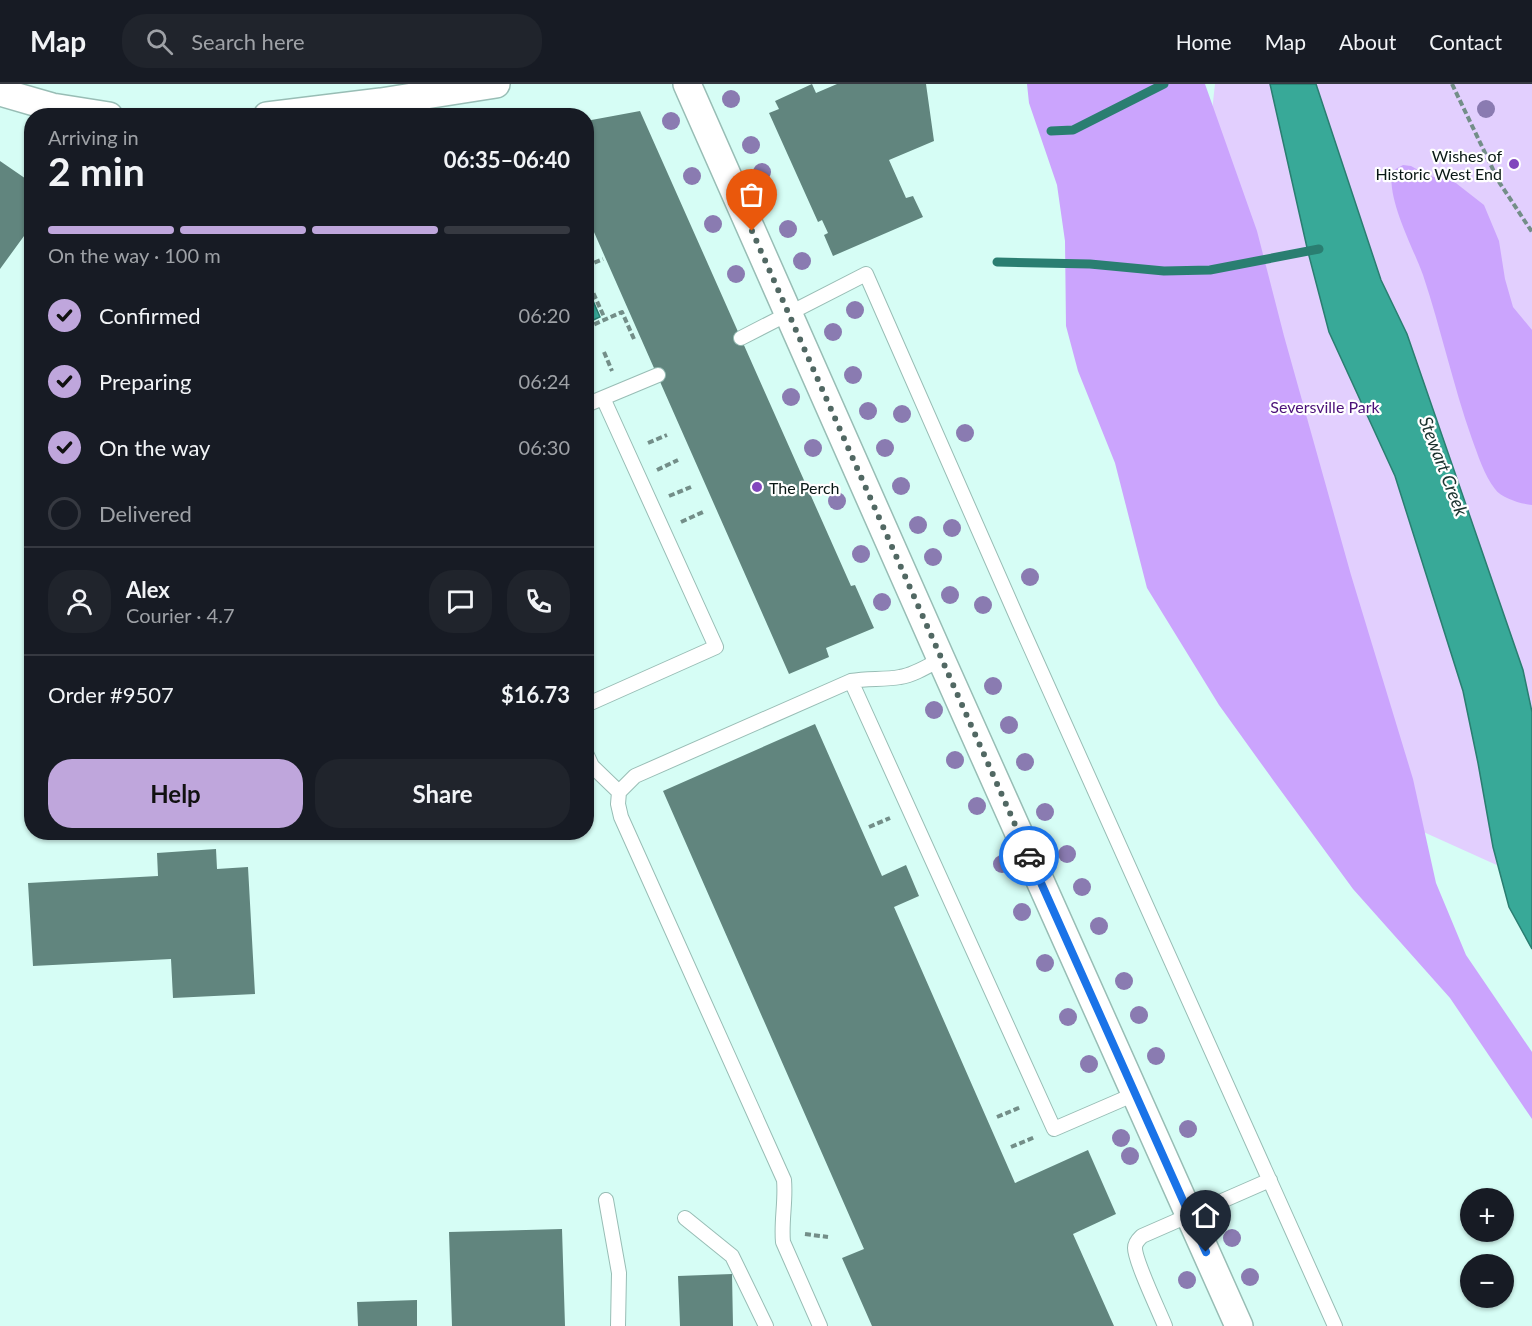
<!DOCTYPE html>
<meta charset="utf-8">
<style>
body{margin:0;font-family:Lato,sans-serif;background:#20242c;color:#f1f3f6;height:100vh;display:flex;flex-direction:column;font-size:22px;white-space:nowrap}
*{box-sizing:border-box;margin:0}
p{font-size:20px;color:#9ea1a6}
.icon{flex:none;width:33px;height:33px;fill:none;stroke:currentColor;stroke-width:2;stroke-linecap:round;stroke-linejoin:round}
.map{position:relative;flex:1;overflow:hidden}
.sheet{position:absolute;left:24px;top:24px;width:570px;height:732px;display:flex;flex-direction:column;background:#171b24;border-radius:24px;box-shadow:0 2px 4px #0004}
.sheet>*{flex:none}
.controls{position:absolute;left:1460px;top:1104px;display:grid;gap:12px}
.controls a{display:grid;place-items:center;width:54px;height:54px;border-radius:50%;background:#171b24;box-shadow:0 2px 4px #0004;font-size:30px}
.pin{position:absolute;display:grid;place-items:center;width:51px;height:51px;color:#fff;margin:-62px -26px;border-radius:50% 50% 50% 0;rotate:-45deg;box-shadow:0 0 6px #0007}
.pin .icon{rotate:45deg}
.courier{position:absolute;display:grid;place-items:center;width:60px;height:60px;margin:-30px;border:4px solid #1a73e8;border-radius:50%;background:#fff;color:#222;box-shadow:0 2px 8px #0007}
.headline em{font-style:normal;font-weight:700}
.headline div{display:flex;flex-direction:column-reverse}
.headline{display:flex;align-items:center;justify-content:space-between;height:102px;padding:0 24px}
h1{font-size:39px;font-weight:700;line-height:45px}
.bar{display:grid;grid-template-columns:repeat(4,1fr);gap:9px 6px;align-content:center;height:72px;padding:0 24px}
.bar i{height:8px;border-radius:4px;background:#363941}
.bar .selected{background:#bfa6dc}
.bar p{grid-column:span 4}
.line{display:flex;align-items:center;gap:15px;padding:0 24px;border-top:2px solid #363941}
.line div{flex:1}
.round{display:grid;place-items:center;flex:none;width:63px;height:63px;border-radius:24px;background:#20242c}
ol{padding:0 24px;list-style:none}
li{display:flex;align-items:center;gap:18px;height:66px}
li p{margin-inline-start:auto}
li .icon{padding:6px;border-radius:50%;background:#bfa6dc;color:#111;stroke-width:4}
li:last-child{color:#9ea1a6}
li i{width:33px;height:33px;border:3px solid #363941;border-radius:50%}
.cta{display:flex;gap:12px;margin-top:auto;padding:12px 24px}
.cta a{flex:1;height:69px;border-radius:24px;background:#bfa6dc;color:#111;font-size:24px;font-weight:700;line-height:69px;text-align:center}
.cta a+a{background:#20242c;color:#f1f3f6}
header{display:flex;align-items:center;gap:36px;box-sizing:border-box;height:84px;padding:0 30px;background:#171b24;border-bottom:2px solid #363941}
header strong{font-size:28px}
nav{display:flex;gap:33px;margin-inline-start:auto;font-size:21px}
.search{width:420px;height:54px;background:#20242c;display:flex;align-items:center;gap:15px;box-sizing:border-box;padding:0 21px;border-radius:24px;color:#9ea1a6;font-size:22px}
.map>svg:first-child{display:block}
</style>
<header>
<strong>Map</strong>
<div class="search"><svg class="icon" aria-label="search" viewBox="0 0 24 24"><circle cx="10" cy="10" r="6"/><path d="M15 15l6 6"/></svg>Search here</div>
<nav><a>Home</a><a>Map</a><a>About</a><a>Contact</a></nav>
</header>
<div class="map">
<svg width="1532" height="1242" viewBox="0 0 1532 1242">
<rect width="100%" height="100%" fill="#d6fdf5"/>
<!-- green -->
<path fill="#e2cffe" d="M1215 0H1532V797L1257 673 1091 307 1201 126Z"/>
<!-- forest -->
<path fill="#cba4fd" d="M1027 0H1205L1257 147 1284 252 1351 491 1413 695 1436 799 1466 871 1532 968V1035L1450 914 1353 805 1273 696 1219 621 1147 504 1115 379 1078 287 1066 242 1065 157 1057 101 1029 19Z
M1403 81 1411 82 1429 92 1452 96 1484 121 1499 157 1505 195 1513 223 1532 246V421C1521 420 1501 414 1495 405 1484 391 1478 371 1472 355 1453 301 1441 245 1423 191 1413 163 1387 116 1392 87Z"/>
<!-- water -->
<path fill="#38a998" stroke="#2a7e71" stroke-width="1.5" d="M1270 0H1316L1381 196 1407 250 1523 586 1532 628V865L1509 823 1493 763 1478 679 1463 607 1395 392 1329 248 1308 168Z
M587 203 600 233 587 239H586Z"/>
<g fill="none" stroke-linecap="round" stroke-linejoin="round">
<!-- stream -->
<path stroke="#2a7e71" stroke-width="9" d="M1051 47 1073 46 1164 0
M997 178 1090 180 1164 187 1210 186 1319 165"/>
</g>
<!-- building -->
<path fill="#61857e" d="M812 0 816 9 837 0H926L934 57 889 76 906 114 913 112 923 133 833 172 824 151 828 149 822 136 818 138 769 29 779 25 775 17Z
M640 27 851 502 855 501 874 544 826 564 829 573 789 590 586 130V37Z
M0 77 32 99V141L0 185Z
M815 640 882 792 906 781 919 812 894 823 1015 1099 1088 1066 1116 1130 1073 1150 1114 1242H872L842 1174 864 1165 663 707Z
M216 765 217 785 248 783 255 910 173 914 171 875 33 882 28 799 158 792 157 769Z
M562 1145 565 1242H452L449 1148Z
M732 1190 733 1242H680L678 1192Z
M417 1216V1242H358L357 1218Z"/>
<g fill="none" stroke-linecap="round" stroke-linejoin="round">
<!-- lane casing -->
<g stroke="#98bdb5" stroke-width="16">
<path id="lane" d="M413 13 416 32
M741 254 866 190 1019 538 1335 1242
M586 321 658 291
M851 597 1054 1045 1135 1010
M586 621 716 563 603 314
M586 669 592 682 619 708
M606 1116 619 1189 618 1242
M685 1134 732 1172 766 1242
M820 1242 783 1158C781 1137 786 1117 784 1096L621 733 618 720 619 708 635 692 851 597C868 594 884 596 900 593 914 591 928 582 941 575
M1165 1242C1159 1227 1135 1177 1135 1164 1135 1158 1139 1155 1142 1152L1270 1096"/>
</g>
<!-- street casing -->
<g stroke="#98bdb5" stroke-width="30">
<path id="street" d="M687 0 941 575 1239 1242
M0 8 52 23 109 32
M267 32 381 18 496 0"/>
</g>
<!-- path -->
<path stroke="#738e88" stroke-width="4" stroke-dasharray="6 3" stroke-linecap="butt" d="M1452 0 1499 98 1532 148
M586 182 603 175
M586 193 605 235
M586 244 622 228 634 255
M604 268 612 287
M648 359 667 351
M657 386 678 376
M669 412 691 403
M681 438 703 428
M869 743 890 734
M997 1033 1021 1023
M1011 1063 1035 1053
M805 1150 828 1153"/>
<!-- lane -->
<use href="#lane" stroke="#fff" stroke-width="14"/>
<!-- street -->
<use href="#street" stroke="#fff" stroke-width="27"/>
</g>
<!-- trees -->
<g fill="#8a7bb1">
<circle cx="731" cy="15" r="9"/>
<circle cx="1486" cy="25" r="9"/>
<circle cx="671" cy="37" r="9"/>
<circle cx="751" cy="61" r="9"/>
<circle cx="762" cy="88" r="9"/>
<circle cx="692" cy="92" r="9"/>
<circle cx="713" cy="140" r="9"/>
<circle cx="788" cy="145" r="9"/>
<circle cx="802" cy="177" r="9"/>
<circle cx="736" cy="190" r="9"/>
<circle cx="855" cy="226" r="9"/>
<circle cx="833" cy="248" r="9"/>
<circle cx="853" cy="291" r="9"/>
<circle cx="791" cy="313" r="9"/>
<circle cx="868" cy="327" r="9"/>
<circle cx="902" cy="330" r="9"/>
<circle cx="965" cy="349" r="9"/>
<circle cx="813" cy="364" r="9"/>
<circle cx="885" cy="364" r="9"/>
<circle cx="901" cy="402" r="9"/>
<circle cx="837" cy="417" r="9"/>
<circle cx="918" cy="441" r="9"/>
<circle cx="952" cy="444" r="9"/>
<circle cx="861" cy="470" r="9"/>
<circle cx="933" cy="473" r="9"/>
<circle cx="1030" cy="493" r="9"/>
<circle cx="950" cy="511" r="9"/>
<circle cx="882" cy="518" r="9"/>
<circle cx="983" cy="521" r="9"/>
<circle cx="993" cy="602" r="9"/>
<circle cx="934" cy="626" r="9"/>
<circle cx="1009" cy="641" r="9"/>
<circle cx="955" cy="676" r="9"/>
<circle cx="1025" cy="678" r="9"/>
<circle cx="977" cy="722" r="9"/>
<circle cx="1045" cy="728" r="9"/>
<circle cx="1067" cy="770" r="9"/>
<circle cx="1002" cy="780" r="9"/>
<circle cx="1082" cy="803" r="9"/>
<circle cx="1022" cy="828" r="9"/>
<circle cx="1099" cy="842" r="9"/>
<circle cx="1045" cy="879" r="9"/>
<circle cx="1124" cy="897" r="9"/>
<circle cx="1139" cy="931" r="9"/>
<circle cx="1068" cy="933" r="9"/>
<circle cx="1156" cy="972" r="9"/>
<circle cx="1089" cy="980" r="9"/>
<circle cx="1188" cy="1045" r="9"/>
<circle cx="1121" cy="1054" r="9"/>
<circle cx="1130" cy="1072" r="9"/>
<circle cx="1232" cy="1154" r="9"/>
<circle cx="1250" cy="1193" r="9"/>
<circle cx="1187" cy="1196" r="9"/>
</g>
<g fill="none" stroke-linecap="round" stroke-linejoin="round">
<!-- done -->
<path stroke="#516863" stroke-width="6" stroke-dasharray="0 10.8" d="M752 147 1029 772"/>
<!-- route -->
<path stroke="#1a73e8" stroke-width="8" d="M1029 772 1206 1168"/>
</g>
<!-- markers -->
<g fill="#8247bd" stroke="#fff" stroke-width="2">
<circle cx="1514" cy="80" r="6"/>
<circle cx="757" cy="403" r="6"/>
</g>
<g text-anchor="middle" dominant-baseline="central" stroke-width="4.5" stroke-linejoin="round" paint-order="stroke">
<!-- poi labels -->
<g font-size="16" fill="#091815" stroke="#fff" text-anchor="end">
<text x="1502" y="71">Wishes of<tspan x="1502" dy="18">Historic West End</tspan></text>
<text x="769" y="403" text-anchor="start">The Perch</text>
</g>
<!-- park labels -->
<g font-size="16" fill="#4b1179" stroke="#fff">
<text x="1325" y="322">Seversville Park</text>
</g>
<!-- water labels -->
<g font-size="18" font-style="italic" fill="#1b332f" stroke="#fff">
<text transform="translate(1444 382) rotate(69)">Stewart Creek</text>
</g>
</g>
</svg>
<div class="controls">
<a>+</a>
<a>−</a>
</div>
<div class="pin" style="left:752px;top:147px;background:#ea580c"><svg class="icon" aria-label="bag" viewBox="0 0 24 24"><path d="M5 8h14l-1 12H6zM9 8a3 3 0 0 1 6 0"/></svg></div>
<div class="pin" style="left:1206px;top:1168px;background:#1f2937"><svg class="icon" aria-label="home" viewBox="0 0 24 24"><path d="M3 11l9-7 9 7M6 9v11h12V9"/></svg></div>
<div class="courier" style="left:1029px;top:772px"><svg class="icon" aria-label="car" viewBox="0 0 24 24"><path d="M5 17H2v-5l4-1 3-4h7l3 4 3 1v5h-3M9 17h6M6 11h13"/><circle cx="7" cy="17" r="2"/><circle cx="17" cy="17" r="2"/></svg></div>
<section class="sheet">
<div class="headline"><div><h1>2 min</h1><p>Arriving in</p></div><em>06:35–06:40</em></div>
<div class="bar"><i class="selected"></i><i class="selected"></i><i class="selected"></i><i></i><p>On the way · 100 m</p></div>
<ol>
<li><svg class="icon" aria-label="check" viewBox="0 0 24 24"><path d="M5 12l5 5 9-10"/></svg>Confirmed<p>06:20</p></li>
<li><svg class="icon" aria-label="check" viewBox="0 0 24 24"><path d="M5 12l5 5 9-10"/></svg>Preparing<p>06:24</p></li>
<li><svg class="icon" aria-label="check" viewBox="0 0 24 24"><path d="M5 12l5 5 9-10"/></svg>On the way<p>06:30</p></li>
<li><i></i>Delivered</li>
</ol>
<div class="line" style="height:108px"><a class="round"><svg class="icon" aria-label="person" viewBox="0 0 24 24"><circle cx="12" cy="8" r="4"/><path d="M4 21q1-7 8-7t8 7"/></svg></a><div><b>Alex</b><p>Courier · 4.7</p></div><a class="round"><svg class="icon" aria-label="chat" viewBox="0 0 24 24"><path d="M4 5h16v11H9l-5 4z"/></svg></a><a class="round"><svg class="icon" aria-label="phone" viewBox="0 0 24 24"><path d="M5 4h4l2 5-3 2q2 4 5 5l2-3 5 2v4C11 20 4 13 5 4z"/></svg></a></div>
<div class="line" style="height:78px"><div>Order #9507</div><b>$16.73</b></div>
<div class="cta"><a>Help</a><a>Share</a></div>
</section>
</div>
